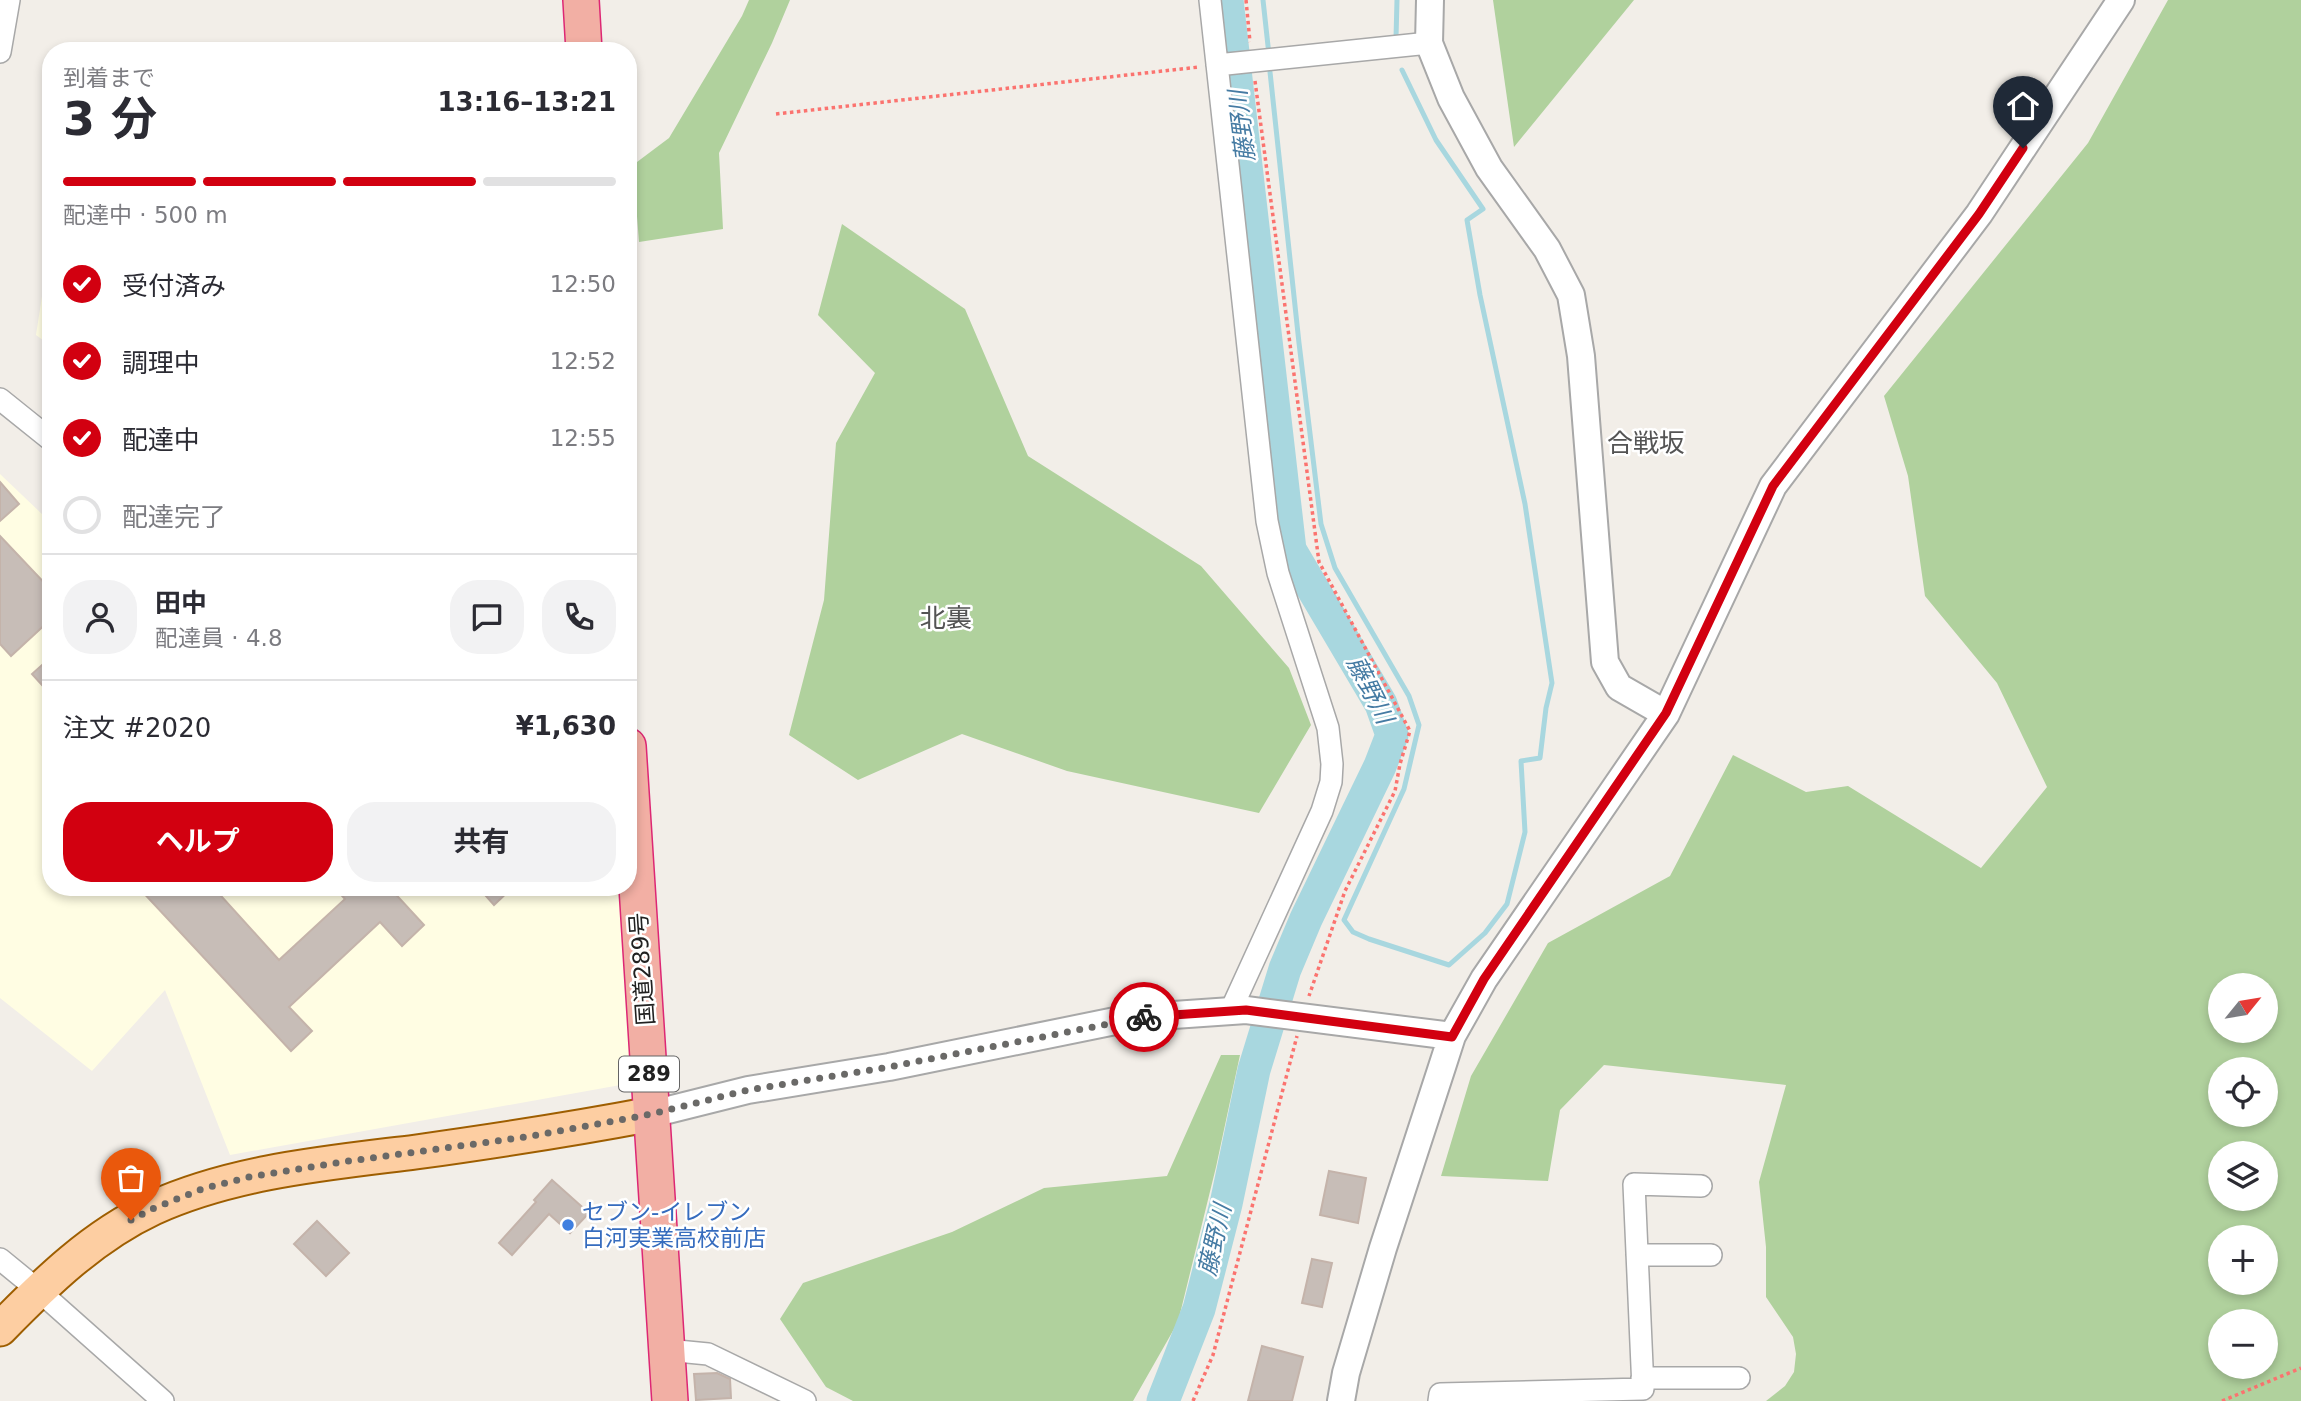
<!DOCTYPE html>
<html lang="ja">
<meta charset="utf-8">
<style>
body{margin:0;font-family:"DejaVu Sans","Noto Sans JP",sans-serif;background:#f2f2f3;color:#2b2b33;height:100vh;display:flex;flex-direction:column;font-size:26px;white-space:nowrap}
*{box-sizing:border-box;margin:0}
p{font-size:23px;color:#7c7c81}
.icon{flex:none;width:38px;height:38px;fill:none;stroke:currentColor;stroke-width:2;stroke-linecap:round;stroke-linejoin:round}
.map{position:relative;flex:1;overflow:hidden}
.side{position:absolute;left:42px;top:42px;width:595px;height:854px;display:flex;flex-direction:column;background:#fff;border-radius:28px;box-shadow:0 4px 10px #0003}
.side>*{flex:none}
.needle{width:46px;rotate:60deg}
.tools{position:absolute;left:2208px;top:973px;display:grid;gap:14px}
.tools a{display:grid;place-items:center;width:70px;height:70px;border-radius:50%;background:#fff;box-shadow:0 4px 10px #0003;font-size:35px}
.pin{position:absolute;display:grid;place-items:center;width:60px;height:60px;color:#fff;margin:-72px -30px;border-radius:50% 50% 50% 0;rotate:-45deg;box-shadow:0 0 7px #0007}
.pin .icon{rotate:45deg}
.courier{position:absolute;display:grid;place-items:center;width:70px;height:70px;margin:-35px;border:5px solid #d20010;border-radius:50%;background:#fff;color:#222;box-shadow:0 2px 9px #0007}
.overview em{font-style:normal;font-weight:700}
.overview div{display:flex;flex-direction:column-reverse}
.overview{display:flex;align-items:center;justify-content:space-between;height:119px;padding:0 21px}
h1{font-size:46px;font-weight:700;line-height:52px}
.bar{display:grid;grid-template-columns:repeat(4,1fr);gap:10px 7px;align-content:center;height:84px;padding:0 21px}
.bar i{height:9px;border-radius:5px;background:#e1e1e2}
.bar .active{background:#d20010}
.bar p{grid-column:span 4}
.line{display:flex;align-items:center;gap:18px;padding:0 21px;border-top:2px solid #e1e1e2}
.line div{flex:1}
.round{display:grid;place-items:center;flex:none;width:74px;height:74px;border-radius:28px;background:#f2f2f3}
ol{padding:0 21px;list-style:none}
li{display:flex;align-items:center;gap:21px;height:77px}
li p{margin-inline-start:auto}
li .icon{padding:7px;border-radius:50%;background:#d20010;color:#fff;stroke-width:4}
li:last-child{color:#7c7c81}
li i{width:38px;height:38px;border:4px solid #e1e1e2;border-radius:50%}
.action{display:flex;gap:14px;margin-top:auto;padding:14px 21px}
.action a{flex:1;height:80px;border-radius:28px;background:#d20010;color:#fff;font-size:28px;font-weight:700;line-height:80px;text-align:center}
.action a+a{background:#f2f2f3;color:#2b2b33}
.map>svg:first-child{display:block}
</style>
<div class="map">
<svg width="2301" height="1401" viewBox="0 0 2301 1401">
<rect width="100%" height="100%" fill="#f2eee8"/>
<!-- education -->
<path fill="#fffde3" d="M51 238V346L36 335Z
M0 474 43 515 51 508V887H621L637 1082 230 1155 165 990 92 1071 0 998Z"/>
<!-- forest -->
<path fill="#b0d19d" fill-rule="evenodd" d="M749 0H790L772 43 719 153 723 229 639 242 633 165 669 138 742 16Z
M1493 0H1634L1514 147Z
M2168 0H2301V1401H1766L1785 1386 1794 1372 1796 1354 1793 1337 1766 1297V1247L1759 1182 1786 1085 1604 1065 1560 1110 1548 1181 1441 1176 1471 1076 1548 943 1670 876 1733 755 1806 792 1848 786 1981 868 2047 787 1997 683 1925 596 1908 476 1884 396 2088 143ZM2266 985V1031H2221V985ZM2266 1069V1115H2221V1069ZM2266 1153V1199H2221V1153ZM2266 1237V1283H2221V1237ZM2266 1321V1367H2221V1321Z
M842 224 965 309 1028 456 1201 566 1289 668 1311 725 1259 813 1067 771 962 734 858 780 789 735 824 600 836 443 875 373 818 315Z
M1221 1055H1240L1216 1167 1178 1322 1133 1401H853L826 1387 780 1319 803 1283 952 1232 1044 1188 1167 1176Z"/>
<g fill="none" stroke-linecap="round" stroke-linejoin="round">
<!-- stream -->
<path stroke="#a8d7df" stroke-width="5" d="M1263 0 1269 55
M1396 38 1397 0
M1270 72 1299 343 1321 524 1335 568 1409 696 1419 725 1404 789 1344 920 1353 932 1369 939 1449 965 1485 933 1507 904 1525 832 1521 761 1540 758 1546 708 1552 683 1525 504 1480 295 1467 220 1483 209 1436 140 1402 70"/>
<!-- river -->
<path stroke="#a8d7df" stroke-width="33" d="M1163 1401 1199 1309 1226 1204 1254 1070 1285 969 1306 919 1380 766 1392 735 1381 704 1290 550 1227 0"/>
</g>
<!-- building -->
<path fill="#c7bdb7" stroke="#c4b3aa" stroke-width="2" d="M0 482 19 504 0 521Z
M0 536 51 590V619L11 656 0 644Z
M51 657V695L32 674Z
M138 887H213L279 960 345 899 334 887H389L424 925 402 946 380 922 289 1007 312 1031 291 1051Z
M478 887H513L494 905Z
M1329 1171 1366 1178 1358 1223 1320 1215Z
M552 1180 589 1213 570 1233 549 1214 512 1255 499 1243 536 1202 534 1200Z
M317 1221 349 1253 326 1276 294 1244Z
M1312 1259 1332 1263 1322 1307 1302 1303Z
M1262 1346 1303 1357 1292 1401H1248Z
M717 1373 730 1379 731 1398 696 1400 694 1374Z"/>
<g fill="none" stroke-linecap="round" stroke-linejoin="round">
<!-- minor casing -->
<g stroke="#a8a8a8" stroke-width="24">
<path id="minor" d="M1210 0 1267 521 1278 573 1328 728 1332 764 1331 782 1322 811 1230 1012
M0 52 9 0
M1217 65 1429 43
M0 399 51 440
M1637 1255H1711
M0 1259 38 1290 163 1401
M667 1350 708 1354 805 1401
M1642 1378H1739
M1439 1401 1440 1394 1643 1389 1634 1184 1701 1186"/>
</g>
<!-- tertiary casing -->
<g stroke="#a8a8a8" stroke-width="30">
<path id="tertiary" d="M1430 0 1429 43 1451 98 1489 168 1547 249 1571 295 1581 356 1605 662 1619 687 1666 714
M652 1114 748 1090 889 1067 1130 1018 1246 1010 1452 1036
M1341 1401 1346 1373 1383 1248 1442 1067 1452 1036 1484 979 1666 714 1773 486 1979 214 2121 0"/>
</g>
<!-- primary casing -->
<g stroke="#9e5e00" stroke-width="37">
<path id="primary" d="M0 1329C46 1282 93 1236 153 1208 235 1171 328 1163 416 1152 495 1141 573 1129 652 1114"/>
</g>
<!-- trunk casing -->
<g stroke="#dd2774" stroke-width="38">
<path id="trunk" d="M581 0 584 51
M628 746 670 1401"/>
</g>
<!-- path -->
<path stroke="#fb736f" stroke-width="3.5" stroke-dasharray="3.5 3.5" stroke-linecap="butt" d="M1246 0 1250 42
M1255 81 1319 562 1410 731 1400 764 1395 791 1345 891 1309 996
M776 114 1199 67
M1193 1401 1213 1355 1297 1036
M2222 1401 2301 1368"/>
<!-- minor -->
<use href="#minor" stroke="#fff" stroke-width="21"/>
<!-- tertiary -->
<use href="#tertiary" stroke="#fff" stroke-width="26"/>
<!-- primary -->
<use href="#primary" stroke="#fdcea2" stroke-width="33"/>
<!-- trunk -->
<use href="#trunk" stroke="#f2afa4" stroke-width="35"/>
</g>
<g fill="none" stroke-linecap="round" stroke-linejoin="round">
<!-- done -->
<path stroke="#6a6967" stroke-width="7" stroke-dasharray="0 12.6" d="M131 1220 152 1209 202 1189 249 1177 342 1162 526 1137 652 1114 748 1090 889 1067 1144 1017"/>
<!-- route -->
<path stroke="#d20010" stroke-width="9" d="M1144 1017 1246 1010 1452 1037 1484 979 1666 713 1773 486 1979 214 2023 148"/>
</g>
<!-- markers -->
<circle fill="#3f7fe0" stroke="#fff" stroke-width="2.5" cx="568" cy="1225" r="7"/>
<g text-anchor="middle" dominant-baseline="central" stroke-width="5" stroke-linejoin="round" paint-order="stroke">
<!-- shield labels -->
<rect fill="#fff" stroke="#646464" stroke-width="2" x="619" y="1056.5" width="60" height="35" rx="5"/>
<g font-size="21" font-weight="bold" fill="#212121">
<text x="649" y="1074">289</text>
</g>
<!-- street labels -->
<g font-size="23" fill="#212121" stroke="#fff">
<text transform="translate(642 969) rotate(-94)">国道289号</text>
</g>
<!-- shop labels -->
<g font-size="23" fill="#366cbe" stroke="#fff" text-anchor="start">
<text x="582" y="1212">セブン-イレブン<tspan x="582" dy="26">白河実業高校前店</tspan></text>
</g>
<!-- water labels -->
<g font-size="24" font-style="italic" fill="#457ba3" stroke="#fff">
<text transform="translate(1242 126) rotate(-97)">藤野川</text>
<text transform="translate(1370 690) rotate(63)">藤野川</text>
<text transform="translate(1215 1240) rotate(-77)">藤野川</text>
</g>
<!-- quarter labels -->
<g font-size="26" fill="#545454" stroke="#fff">
<text x="1646" y="443">合戦坂</text>
<text x="946" y="618">北裏</text>
</g>
</g>
</svg>
<div class="tools">
<a><svg class="needle" viewBox="-14 -14 28 28"><path d="M0-13l5 13h-10z" fill="#e53935"/><path d="M0 13l5-13h-10z" fill="#7c7c81"/></svg></a>
<a><svg class="icon" aria-label="locate" viewBox="0 0 24 24"><circle cx="12" cy="12" r="6"/><path d="M12 2v4M12 18v4M2 12h4M18 12h4"/></svg></a>
<a><svg class="icon" aria-label="layers" viewBox="0 0 24 24"><path d="M12 4l9 5-9 5-9-5zM3 14l9 5 9-5"/></svg></a>
<a>+</a>
<a>−</a>
</div>
<div class="pin" style="left:131px;top:1220px;background:#ea580c"><svg class="icon" aria-label="bag" viewBox="0 0 24 24"><path d="M5 8h14l-1 12H6zM9 8a3 3 0 0 1 6 0"/></svg></div>
<div class="pin" style="left:2023px;top:148px;background:#1f2937"><svg class="icon" aria-label="home" viewBox="0 0 24 24"><path d="M3 11l9-7 9 7M6 9v11h12V9"/></svg></div>
<div class="courier" style="left:1144px;top:1017px"><svg class="icon" aria-label="bike" viewBox="0 0 24 24"><circle cx="6" cy="16" r="4"/><circle cx="18" cy="16" r="4"/><path d="M6 16l4-8h5l3 8M10 8l3 8H6M13 5h3"/></svg></div>
<section class="side">
<div class="overview"><div><h1>3 分</h1><p>到着まで</p></div><em>13:16–13:21</em></div>
<div class="bar"><i class="active"></i><i class="active"></i><i class="active"></i><i></i><p>配達中 · 500 m</p></div>
<ol>
<li><svg class="icon" aria-label="check" viewBox="0 0 24 24"><path d="M5 12l5 5 9-10"/></svg>受付済み<p>12:50</p></li>
<li><svg class="icon" aria-label="check" viewBox="0 0 24 24"><path d="M5 12l5 5 9-10"/></svg>調理中<p>12:52</p></li>
<li><svg class="icon" aria-label="check" viewBox="0 0 24 24"><path d="M5 12l5 5 9-10"/></svg>配達中<p>12:55</p></li>
<li><i></i>配達完了</li>
</ol>
<div class="line" style="height:126px"><a class="round"><svg class="icon" aria-label="person" viewBox="0 0 24 24"><circle cx="12" cy="8" r="4"/><path d="M4 21q1-7 8-7t8 7"/></svg></a><div><b>田中</b><p>配達員 · 4.8</p></div><a class="round"><svg class="icon" aria-label="chat" viewBox="0 0 24 24"><path d="M4 5h16v11H9l-5 4z"/></svg></a><a class="round"><svg class="icon" aria-label="phone" viewBox="0 0 24 24"><path d="M5 4h4l2 5-3 2q2 4 5 5l2-3 5 2v4C11 20 4 13 5 4z"/></svg></a></div>
<div class="line" style="height:91px"><div>注文 #2020</div><b>¥1,630</b></div>
<div class="action"><a>ヘルプ</a><a>共有</a></div>
</section>
</div>
